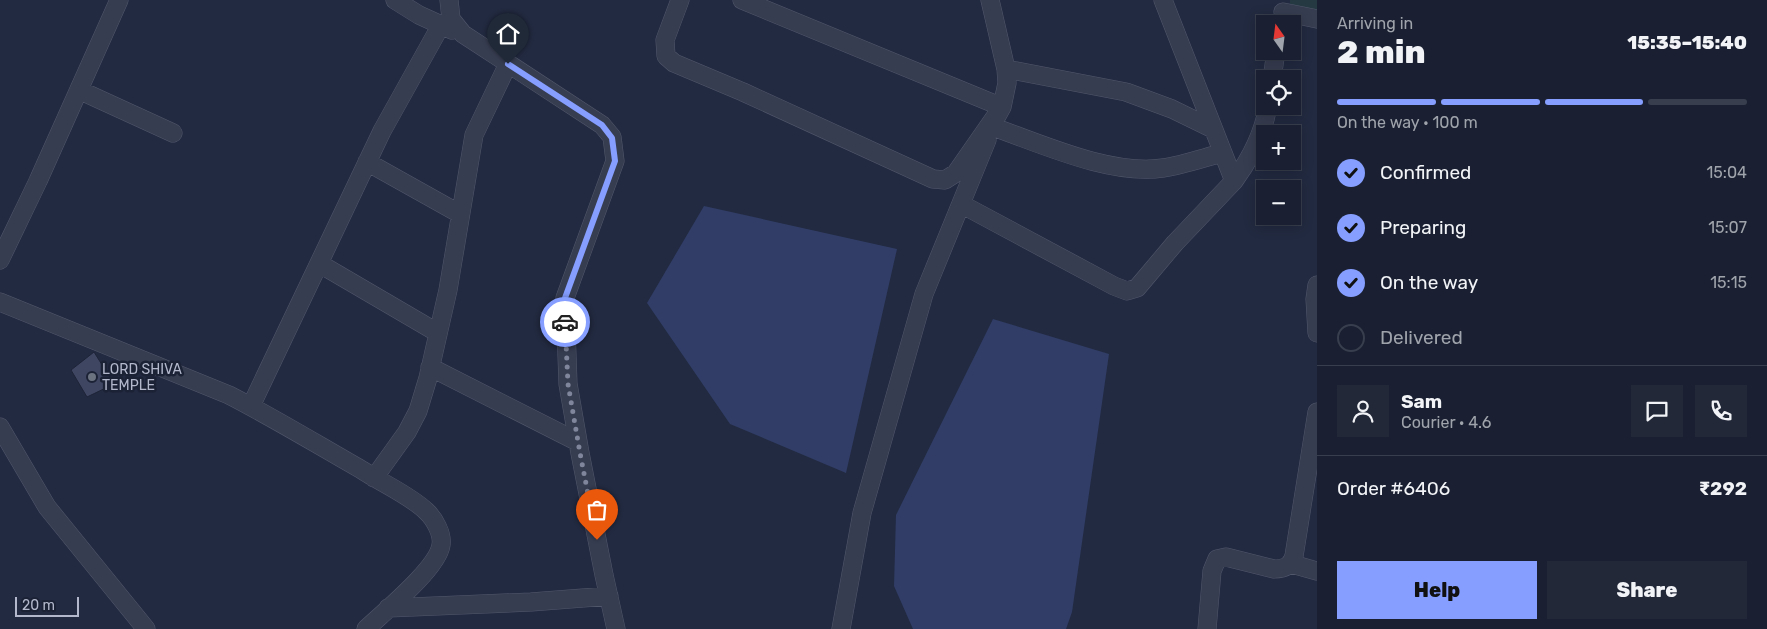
<!DOCTYPE html>
<meta charset="utf-8">
<style>
body{margin:0;font-family:Rubik,sans-serif;background:#232839;color:#f1f3f6;height:100vh;display:flex;flex-direction:column;font-size:19px;white-space:nowrap}
*{box-sizing:border-box;margin:0}
p{font-size:16px;color:#9fa3ab}
.icon{flex:none;width:28px;height:28px;fill:none;stroke:currentColor;stroke-width:2;stroke-linecap:round;stroke-linejoin:round}
.map{position:relative;flex:1;overflow:hidden}
.panel{display:flex;flex-direction:column;background:#1a2031;width:450px}
.panel>*{flex:none}
.needle{width:32px;rotate:346deg}
.fabs{position:absolute;left:1256px;top:15px;display:grid;gap:10px}
.fabs a{display:grid;place-items:center;width:45px;height:45px;border-radius:0px;background:#1a2031;box-shadow:0 2px 12px #0003,0 0 0 1px #383e4d;font-size:25px}
.scale{position:absolute;left:15px;bottom:12px;width:64px;box-sizing:border-box;padding-left:5px;border:2px solid #b3b8cc;border-top:0;font-size:14px;line-height:18px;white-space:nowrap;color:#b3b8cc;-webkit-text-stroke:4px #1c2236;paint-order:stroke}
.pin{position:absolute;display:grid;place-items:center;width:42px;height:42px;color:#fff;margin:-51px -21px;border-radius:50% 50% 50% 0;rotate:-45deg;box-shadow:0 0 5px #0007}
.pin .icon{rotate:45deg}
.courier{position:absolute;display:grid;place-items:center;width:50px;height:50px;margin:-25px;border:4px solid #859eff;border-radius:50%;background:#fff;color:#222;box-shadow:0 1px 6px #0007}
.summary em{font-style:normal;font-weight:800}
.summary div{display:flex;flex-direction:column-reverse}
.summary{display:flex;align-items:center;justify-content:space-between;height:85px;padding:0 20px}
h1{font-size:32px;font-weight:800;line-height:38px}
.bar{display:grid;grid-template-columns:repeat(4,1fr);gap:8px 5px;align-content:center;height:60px;padding:0 20px}
.bar i{height:6px;border-radius:4px;background:#383e4d}
.bar .on{background:#859eff}
.bar p{grid-column:span 4}
.line{display:flex;align-items:center;gap:12px;padding:0 20px;border-top:1px solid #383e4d}
.line div{flex:1}
.round{display:grid;place-items:center;flex:none;width:52px;height:52px;border-radius:0px;background:#232839}
ol{padding:0 20px;list-style:none}
li{display:flex;align-items:center;gap:15px;height:55px}
li p{margin-inline-start:auto}
li .icon{padding:5px;border-radius:50%;background:#859eff;color:#111;stroke-width:4}
li:last-child{color:#9fa3ab}
li i{width:28px;height:28px;border:2px solid #383e4d;border-radius:50%}
.cta{display:flex;gap:10px;margin-top:auto;padding:10px 20px}
.cta a{flex:1;height:58px;border-radius:0px;background:#859eff;color:#111;font-size:20px;font-weight:800;line-height:58px;text-align:center}
.cta a+a{background:#232839;color:#f1f3f6}
main{display:flex;flex:1;min-height:0}
.map>svg:first-child{display:block}
</style>
<main>
<div class="map">
<svg width="1317" height="629" viewBox="0 0 1317 629">
<rect width="100%" height="100%" fill="#222a41"/>
<!-- green -->
<path fill="#243942" d="M1290 0H1317V10L1290 5Z"/>
<!-- water -->
<path fill="#313d66" d="M704 206 897 249 846 473 730 424 647 303Z
M993 319 1109 354 1072 612 1066 629H913L894 586 896 515Z"/>
<!-- building -->
<path fill="#3e4662" stroke="#1e2438" d="M94 352 114 384 87 397 71 370Z"/>
<g fill="none" stroke-linecap="round" stroke-linejoin="round">
<!-- minor casing -->
<g stroke="#52586c" stroke-width="19">
<path id="minor" d="M395 0 419 15 452 30
M449 0 451 19 463 34 602 125 612 137 615 161 565 298 568 384 580 453 604 575 616 629
M680 0 665 40 666 56 674 63 743 92 933 179 945 180 956 173 1002 107 742 0
M990 0 1006 69 1007 83 1002 107 997 116
M1163 0 1234 181C1251 158 1263 135 1268 106
M1283 12 1317 19
M1006 69 1126 92 1172 109 1213 129
M1272 79 1276 51
M79 90 173 133
M993 127C1042 144 1111 176 1163 168 1183 165 1203 158 1222 153
M367 162 460 214
M961 204 1114 286 1127 291 1137 288 1175 243 1234 181
M0 260 38 181 119 0
M320 264 438 333
M1317 285 1315 299 1317 333
M0 302 229 395C274 418 318 445 362 470 380 482 411 496 426 511 434 518 443 534 441 545 438 568 384 612 366 629
M430 367 578 442
M251 406 382 131 441 25
M0 427 47 507 146 629
M374 478 407 432 418 411 428 378 448 290 474 135 508 64
M1292 564 1317 571
M388 608 531 602 609 596
M841 629 862 513 924 294 987 140
M1207 629 1212 571 1217 559 1226 557 1274 569C1285 569 1291 566 1294 556L1317 412"/>
</g>
<!-- minor -->
<use href="#minor" stroke="#373d51" stroke-width="18"/>
</g>
<g fill="none" stroke-linecap="round" stroke-linejoin="round">
<!-- done -->
<path stroke="#80869b" stroke-width="5" stroke-dasharray="0 9" d="M565 322 568 384 580 453 597 540"/>
<!-- route -->
<path stroke="#859eff" stroke-width="6" d="M508 64 602 125 612 138 615 161 565 298V322"/>
</g>
<!-- markers -->
<circle fill="#6b7280" stroke="#1c2236" stroke-width="2" cx="92" cy="377" r="5"/>
<g text-anchor="middle" dominant-baseline="central" stroke-width="5" stroke-linejoin="round" paint-order="stroke">
<!-- poi labels -->
<g font-size="14" fill="#b3b8cc" stroke="#1c2236" text-anchor="start">
<text x="102" y="369">LORD SHIVA<tspan x="102" dy="16">TEMPLE</tspan></text>
</g>
</g>
</svg>
<div class="fabs">
<a><svg class="needle" viewBox="-14 -14 28 28"><path d="M0-13l5 13h-10z" fill="#e53935"/><path d="M0 13l5-13h-10z" fill="#9fa3ab"/></svg></a>
<a><svg class="icon" aria-label="locate" viewBox="0 0 24 24"><circle cx="12" cy="12" r="6"/><path d="M12 2v4M12 18v4M2 12h4M18 12h4"/></svg></a>
<a>+</a>
<a>−</a>
</div>
<div class="scale">20 m</div>
<div class="pin" style="left:597px;top:540px;background:#ea580c"><svg class="icon" aria-label="bag" viewBox="0 0 24 24"><path d="M5 8h14l-1 12H6zM9 8a3 3 0 0 1 6 0"/></svg></div>
<div class="pin" style="left:508px;top:64px;background:#1f2937"><svg class="icon" aria-label="home" viewBox="0 0 24 24"><path d="M3 11l9-7 9 7M6 9v11h12V9"/></svg></div>
<div class="courier" style="left:565px;top:322px"><svg class="icon" aria-label="car" viewBox="0 0 24 24"><path d="M5 17H2v-5l4-1 3-4h7l3 4 3 1v5h-3M9 17h6M6 11h13"/><circle cx="7" cy="17" r="2"/><circle cx="17" cy="17" r="2"/></svg></div>
</div>
<section class="panel">
<div class="summary"><div><h1>2 min</h1><p>Arriving in</p></div><em>15:35–15:40</em></div>
<div class="bar"><i class="on"></i><i class="on"></i><i class="on"></i><i></i><p>On the way · 100 m</p></div>
<ol>
<li><svg class="icon" aria-label="check" viewBox="0 0 24 24"><path d="M5 12l5 5 9-10"/></svg>Confirmed<p>15:04</p></li>
<li><svg class="icon" aria-label="check" viewBox="0 0 24 24"><path d="M5 12l5 5 9-10"/></svg>Preparing<p>15:07</p></li>
<li><svg class="icon" aria-label="check" viewBox="0 0 24 24"><path d="M5 12l5 5 9-10"/></svg>On the way<p>15:15</p></li>
<li><i></i>Delivered</li>
</ol>
<div class="line" style="height:90px"><a class="round"><svg class="icon" aria-label="person" viewBox="0 0 24 24"><circle cx="12" cy="8" r="4"/><path d="M4 21q1-7 8-7t8 7"/></svg></a><div><b>Sam</b><p>Courier · 4.6</p></div><a class="round"><svg class="icon" aria-label="chat" viewBox="0 0 24 24"><path d="M4 5h16v11H9l-5 4z"/></svg></a><a class="round"><svg class="icon" aria-label="phone" viewBox="0 0 24 24"><path d="M5 4h4l2 5-3 2q2 4 5 5l2-3 5 2v4C11 20 4 13 5 4z"/></svg></a></div>
<div class="line" style="height:65px"><div>Order #6406</div><b>₹292</b></div>
<div class="cta"><a>Help</a><a>Share</a></div>
</section>
</main>
